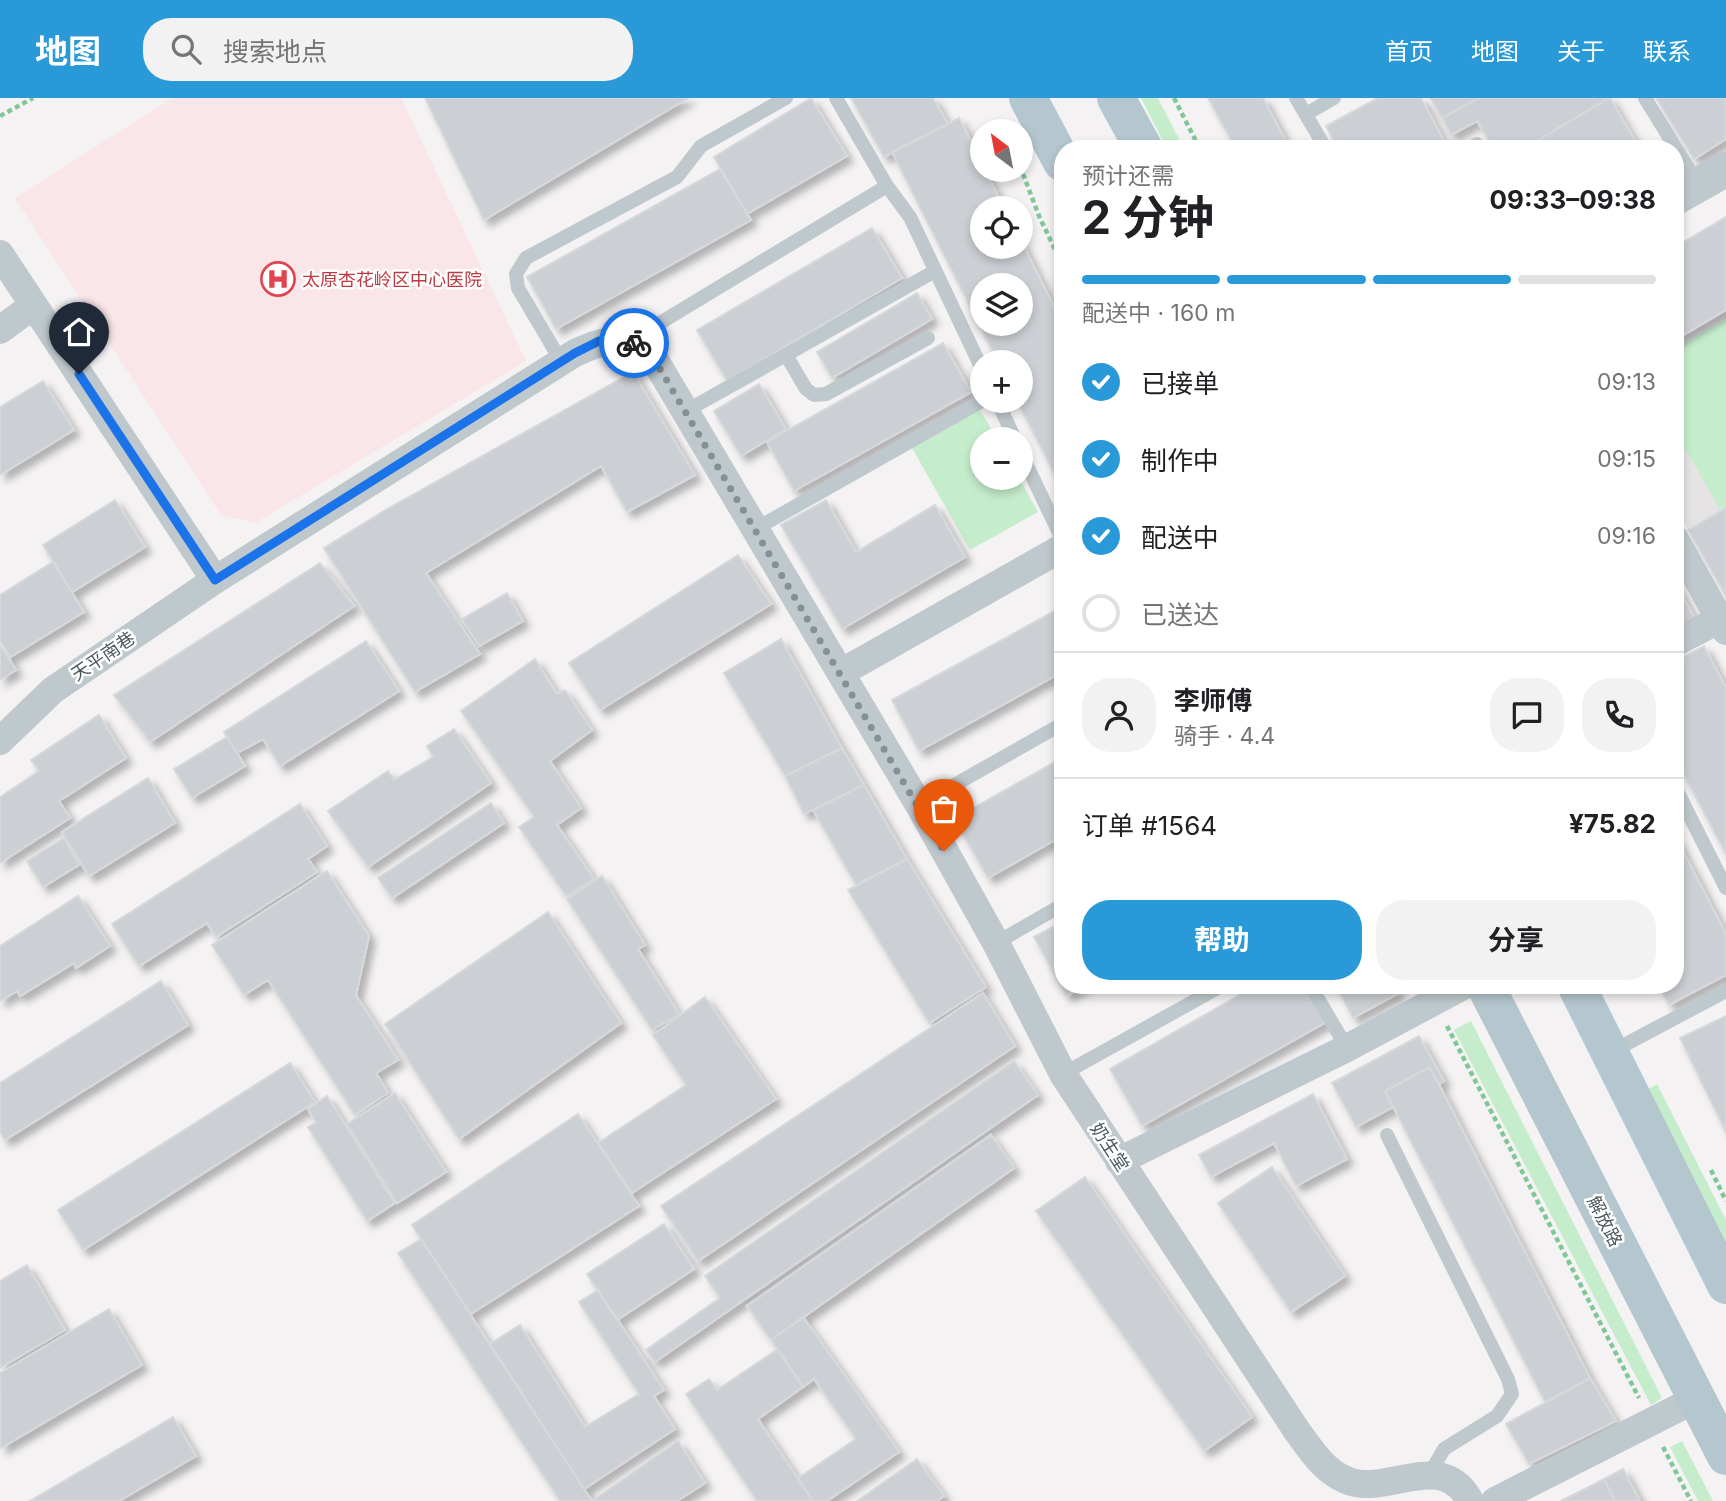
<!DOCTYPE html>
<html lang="zh">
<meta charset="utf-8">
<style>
body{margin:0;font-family:Inter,"Noto Sans SC",sans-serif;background:#f2f2f2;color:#202124;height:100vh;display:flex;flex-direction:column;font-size:26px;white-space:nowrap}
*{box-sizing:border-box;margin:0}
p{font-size:23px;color:#757577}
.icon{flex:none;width:38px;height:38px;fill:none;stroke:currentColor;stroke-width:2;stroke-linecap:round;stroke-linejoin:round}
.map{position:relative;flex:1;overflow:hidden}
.sheet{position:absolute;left:1054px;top:42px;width:630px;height:854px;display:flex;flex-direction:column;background:#fff;border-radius:28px;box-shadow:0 4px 10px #0003}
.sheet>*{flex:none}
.needle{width:46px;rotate:328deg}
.buttons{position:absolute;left:970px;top:21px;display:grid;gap:14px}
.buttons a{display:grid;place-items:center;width:63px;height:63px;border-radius:50%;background:#fff;box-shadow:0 4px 10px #0003;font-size:35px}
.pin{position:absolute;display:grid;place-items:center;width:60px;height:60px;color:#fff;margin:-72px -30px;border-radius:50% 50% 50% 0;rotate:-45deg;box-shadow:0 0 7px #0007}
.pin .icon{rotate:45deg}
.courier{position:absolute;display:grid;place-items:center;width:70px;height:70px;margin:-35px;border:5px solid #1a73e8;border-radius:50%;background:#fff;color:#222;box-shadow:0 2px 9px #0007}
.overview em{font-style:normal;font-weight:700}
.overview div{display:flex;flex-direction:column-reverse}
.overview{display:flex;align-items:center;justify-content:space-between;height:119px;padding:0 28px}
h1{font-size:46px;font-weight:700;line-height:52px}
.bar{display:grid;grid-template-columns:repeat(4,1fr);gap:10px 7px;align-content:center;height:84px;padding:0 28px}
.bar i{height:9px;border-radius:5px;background:#e0e0e0}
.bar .current{background:#299ad7}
.bar p{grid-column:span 4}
.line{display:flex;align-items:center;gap:18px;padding:0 28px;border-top:2px solid #e0e0e0}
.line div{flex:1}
.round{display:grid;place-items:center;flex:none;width:74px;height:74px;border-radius:28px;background:#f2f2f2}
ol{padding:0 28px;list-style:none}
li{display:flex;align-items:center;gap:21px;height:77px}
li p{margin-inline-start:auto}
li .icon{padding:7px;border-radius:50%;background:#299ad7;color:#fff;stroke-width:4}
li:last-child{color:#757577}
li i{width:38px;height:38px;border:4px solid #e0e0e0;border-radius:50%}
.action{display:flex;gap:14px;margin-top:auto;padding:14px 28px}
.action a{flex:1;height:80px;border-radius:28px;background:#299ad7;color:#fff;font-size:28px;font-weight:700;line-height:80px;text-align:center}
.action a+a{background:#f2f2f2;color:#202124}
header{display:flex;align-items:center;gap:42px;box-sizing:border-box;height:98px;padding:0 35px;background:#299ad7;color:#fff}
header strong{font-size:33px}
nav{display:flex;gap:38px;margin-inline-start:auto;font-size:24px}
.search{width:490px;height:63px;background:#f2f2f2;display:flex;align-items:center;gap:18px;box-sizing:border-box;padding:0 24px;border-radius:28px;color:#757577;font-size:26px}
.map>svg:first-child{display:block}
</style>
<header>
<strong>地图</strong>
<div class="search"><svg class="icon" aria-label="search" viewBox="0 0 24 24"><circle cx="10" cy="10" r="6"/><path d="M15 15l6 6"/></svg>搜索地点</div>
<nav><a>首页</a><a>地图</a><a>关于</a><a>联系</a></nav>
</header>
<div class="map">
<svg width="1726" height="1403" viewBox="0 0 1726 1403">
<defs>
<filter id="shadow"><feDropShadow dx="6" dy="6" stdDeviation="3.5" flood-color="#0004"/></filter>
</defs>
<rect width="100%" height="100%" fill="#f4f2f2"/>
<!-- education -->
<path fill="#e5e3e4" d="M1726 119V498L1688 432 1675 403V149Z"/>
<!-- medical -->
<path fill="#fae6e8" d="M172 0H401L526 263 255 425 221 417 15 100Z"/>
<!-- green -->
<path fill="#c5edcc" d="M1141 0H1158L1184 51H1167Z
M1726 221V410L1721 413 1675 333V251Z
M980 312 997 341H982V380H1019L1038 414 970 452 912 350Z
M1471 923 1662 1300 1651 1307 1454 932Z
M1657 986 1726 1122V1154L1644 994Z
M1682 1343 1713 1403H1698L1670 1349Z"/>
<!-- building -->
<path fill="#ccd0d4" stroke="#d6d9dc" stroke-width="2" fill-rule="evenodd" filter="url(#shadow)" d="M425 0H688L484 122Z
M811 0 847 58 747 116 714 59Z
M851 0H933L948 26 884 59Z
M1208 0H1263L1290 51H1236Z
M1378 0H1421L1444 43 1430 51H1338L1326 28Z
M1430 0H1479L1442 20Z
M1479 0H1609L1523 51H1494L1477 23 1451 37 1442 20Z
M1610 0 1640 51H1523L1609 0Z
M1656 0H1726V41L1694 61Z
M959 20 982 65V72H985L1004 110H982V149H1020V141L1062 225V383L1059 385 1017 303H1020V264H998L892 54ZM982 187H1020V226H982Z
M720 71 751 122 556 231 527 179Z
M1726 119V212L1675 242V149Z
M872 130 902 180 727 283 697 232Z
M917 195 932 221 832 280 817 254Z
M943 245 971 294 794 393 767 344Z
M633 274 695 377 627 414 601 368 426 475 480 556 415 594 324 450 387 411Z
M43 283 74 332 0 377V309Z
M759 286 786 331 741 358 714 313Z
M115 402 145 449 72 494 43 447Z
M826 402 856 454 935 407 965 459 842 531 781 427Z
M1726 410V498L1688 432Z
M738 457 771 506 600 612 569 565Z
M53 464 84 514 10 559 0 542V497Z
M320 465 354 508 150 644 114 597Z
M1675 484 1696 523 1675 534Z
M507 495 523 523 479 548 462 521Z
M1062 509V574L919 653 892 602Z
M781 541 842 650 785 678 724 575Z
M366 543 399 593 280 668 263 641 237 655 224 634Z
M0 547 16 572 0 582Z
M1704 548 1726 590V756L1675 660V563Z
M535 561 557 596 565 592 592 632 550 663 581 710 557 727 594 781 566 798 519 729 534 719 461 613Z
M99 617 126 660 59 703 70 720 0 765V699L39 673 31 662Z
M454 631 491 685 368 769 328 713 388 673 394 682 433 659 427 648Z
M227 639 245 668 192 700 174 671Z
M842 650 864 687 804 716 785 678Z
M1062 660V738L988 780 954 721Z
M148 680 175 725 89 778 62 734Z
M864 687 907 761 856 787 813 712Z
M491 705 504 725 392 800 378 780Z
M300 706 327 748 308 761 317 774 216 839 207 825 139 868 112 826Z
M1675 738 1726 836V877L1669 907 1659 887H1675Z
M64 740 79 767 43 789 27 763Z
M907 761 986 889 929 925 848 792Z
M327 773 369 838 356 897 398 962 376 975 388 995 355 1017 268 882 244 897 212 847Z
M602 778 645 847 638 851 679 916 652 932 567 801Z
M78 798 110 848 76 870 74 865 20 898 17 893 0 903V848Z
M548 814 621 925 459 1041 385 926Z
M1062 824V887H1086L1066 898 1034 839Z
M161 883 188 927 5 1042 0 1034V985Z
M1257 887H1305L1326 924 1142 1028 1110 971Z
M1336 887H1395L1399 895 1353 920Z
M983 895 1015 948 698 1163 661 1108Z
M705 899 776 1001 632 1095 598 1045 686 987 653 937Z
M1726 918V1034L1680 940Z
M1419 938 1444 983 1439 986 1430 969 1385 993 1393 1009 1356 1029 1332 985Z
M1014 963 1038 997 655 1264 646 1252 720 1200 705 1178Z
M290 965 315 1004 83 1152 58 1112Z
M1430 969 1590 1280 1545 1304 1385 993Z
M395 995 446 1074 397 1105 347 1026Z
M1313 996 1347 1061 1296 1088 1274 1045 1211 1079 1199 1057Z
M327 998 395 1105 367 1123 308 1029 316 1024 308 1011Z
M578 1016 639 1108 471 1216 412 1127Z
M991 1037 1014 1070 771 1242 747 1208Z
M1272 1069 1345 1178 1291 1214 1218 1105Z
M1085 1079 1252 1319 1204 1353 1036 1113Z
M664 1126 694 1171 617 1222 587 1176Z
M421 1141 584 1391 592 1403H560L398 1155Z
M27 1167 65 1232 0 1270V1183Z
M598 1192 664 1292 654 1298 675 1331 584 1391 490 1246 520 1227 585 1329 639 1296 579 1204Z
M109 1211 142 1267 1 1350 0 1275Z
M803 1219 899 1354 827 1403H813L798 1380 856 1341 814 1281 803 1289 771 1242Z
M778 1251 803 1289 758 1321 813 1403H757L686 1296 709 1281 717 1292Z
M1590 1280 1616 1323 1529 1366 1506 1326Z
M173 1319 196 1358 119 1403H30Z
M678 1343 705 1385 677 1403H592Z
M917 1361 944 1398 937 1403H857Z
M1623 1371 1640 1403H1615L1604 1381Z
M1604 1381 1615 1403H1561Z"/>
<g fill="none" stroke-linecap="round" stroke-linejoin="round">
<!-- path -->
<path stroke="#7fc895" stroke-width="4.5" stroke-dasharray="5 3.5" stroke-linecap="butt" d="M1174 0 1200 51
M0 18 33 0
M1020 68 1039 118 1062 166
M1447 928 1639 1300
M1711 1072 1726 1103
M1663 1349 1691 1403"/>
<!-- service -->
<path stroke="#bfc9cd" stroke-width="14" d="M836 0 887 88 910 119 982 271
M1296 0 1326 51
M1645 0 1698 86
M1306 16 1334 0
M1470 51 1477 46
M630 243 887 88
M786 257 806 291 814 297 826 296 928 240
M561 263 518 190 516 176 526 160 677 79 701 48 786 0
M997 303 1015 341
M686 313 935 173
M1020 353 1062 441
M757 430 982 303
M1675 689 1726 790
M919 707 1062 626
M996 845 1062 807
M1310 887 1347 950
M1611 954 1726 893
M1063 976 1223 887
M1387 1037 1508 1281 1512 1296 1497 1318 1444 1351 1429 1377"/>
<!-- minor -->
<path stroke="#bfc9cd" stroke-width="28" d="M0 156 215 482
M0 232 34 207
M1675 441 1726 533
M1675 545 1720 521
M842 574 1062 450
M0 643 53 592 215 482 575 255C607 240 625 236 653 259L919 707 996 845 1063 976 1297 1333C1311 1352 1324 1373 1346 1382 1386 1400 1441 1349 1470 1403
M1119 1063 1347 950 1465 887
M1495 1403 1696 1301"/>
<!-- tertiary -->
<path stroke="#bfc9cd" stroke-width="35" d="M1675 100 1726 71"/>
<!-- primary -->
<path stroke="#b4c6ce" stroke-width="38" d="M1028 0 1062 64
M1116 0 1144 51
M1485 887 1726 1358
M1576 887 1726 1187"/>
</g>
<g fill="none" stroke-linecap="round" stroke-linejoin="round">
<!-- done -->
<path stroke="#868f92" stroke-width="7" stroke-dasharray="0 12.6" d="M634 245 653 259 944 753"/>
<!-- route -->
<path stroke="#1a73e8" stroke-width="9" d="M79 276 215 482 575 255 599 243 634 245"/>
</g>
<!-- icons -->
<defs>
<g id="hospital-ring" transform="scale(1.75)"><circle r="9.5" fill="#fff" stroke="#e0444e" stroke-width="1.5"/><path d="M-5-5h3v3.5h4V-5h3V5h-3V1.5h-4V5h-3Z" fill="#e0444e"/></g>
</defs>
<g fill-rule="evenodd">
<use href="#hospital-ring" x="278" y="181"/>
</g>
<g text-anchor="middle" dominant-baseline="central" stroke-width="5" stroke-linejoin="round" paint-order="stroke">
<!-- health labels -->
<g font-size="18" fill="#be3a42" stroke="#fff" text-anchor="start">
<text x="302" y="181">太原杏花岭区中心医院</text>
</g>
<!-- street labels -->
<g font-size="18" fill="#4b595e" stroke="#fff">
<text transform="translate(103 558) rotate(-34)">天平南巷</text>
<text transform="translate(1110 1049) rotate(57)">奶生堂</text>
<text transform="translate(1605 1123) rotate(63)">解放路</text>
</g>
</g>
</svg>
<div class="buttons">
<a><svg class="needle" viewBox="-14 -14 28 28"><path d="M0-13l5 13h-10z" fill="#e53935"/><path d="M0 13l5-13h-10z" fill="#757577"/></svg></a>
<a><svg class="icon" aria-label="locate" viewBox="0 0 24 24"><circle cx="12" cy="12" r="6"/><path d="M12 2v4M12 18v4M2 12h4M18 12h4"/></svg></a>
<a><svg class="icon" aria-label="layers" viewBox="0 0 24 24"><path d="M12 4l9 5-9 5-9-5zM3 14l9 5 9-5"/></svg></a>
<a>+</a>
<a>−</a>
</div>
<div class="pin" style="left:944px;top:753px;background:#ea580c"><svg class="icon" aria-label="bag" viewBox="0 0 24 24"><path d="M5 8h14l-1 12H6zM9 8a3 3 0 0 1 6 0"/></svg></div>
<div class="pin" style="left:79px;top:276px;background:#1f2937"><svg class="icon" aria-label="home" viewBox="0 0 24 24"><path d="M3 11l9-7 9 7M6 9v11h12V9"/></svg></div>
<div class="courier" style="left:634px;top:245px"><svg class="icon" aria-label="bike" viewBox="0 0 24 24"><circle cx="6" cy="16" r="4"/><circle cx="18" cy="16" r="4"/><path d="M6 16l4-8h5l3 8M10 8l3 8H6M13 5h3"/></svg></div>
<section class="sheet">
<div class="overview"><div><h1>2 分钟</h1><p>预计还需</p></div><em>09:33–09:38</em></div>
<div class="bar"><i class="current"></i><i class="current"></i><i class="current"></i><i></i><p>配送中 · 160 m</p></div>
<ol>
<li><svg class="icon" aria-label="check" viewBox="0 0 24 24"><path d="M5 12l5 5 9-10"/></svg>已接单<p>09:13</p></li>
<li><svg class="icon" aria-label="check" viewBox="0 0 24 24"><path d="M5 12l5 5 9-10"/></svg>制作中<p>09:15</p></li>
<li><svg class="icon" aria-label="check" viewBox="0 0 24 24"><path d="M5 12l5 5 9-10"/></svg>配送中<p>09:16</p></li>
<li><i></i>已送达</li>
</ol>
<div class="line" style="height:126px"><a class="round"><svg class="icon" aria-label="person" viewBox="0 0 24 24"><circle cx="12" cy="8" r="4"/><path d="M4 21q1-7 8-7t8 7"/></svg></a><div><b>李师傅</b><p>骑手 · 4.4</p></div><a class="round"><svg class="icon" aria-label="chat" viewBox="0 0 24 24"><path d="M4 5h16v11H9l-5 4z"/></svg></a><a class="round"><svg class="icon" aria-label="phone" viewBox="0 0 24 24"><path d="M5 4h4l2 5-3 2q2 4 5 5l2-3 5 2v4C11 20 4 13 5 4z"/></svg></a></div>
<div class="line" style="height:91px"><div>订单 #1564</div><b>¥75.82</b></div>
<div class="action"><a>帮助</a><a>分享</a></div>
</section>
</div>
